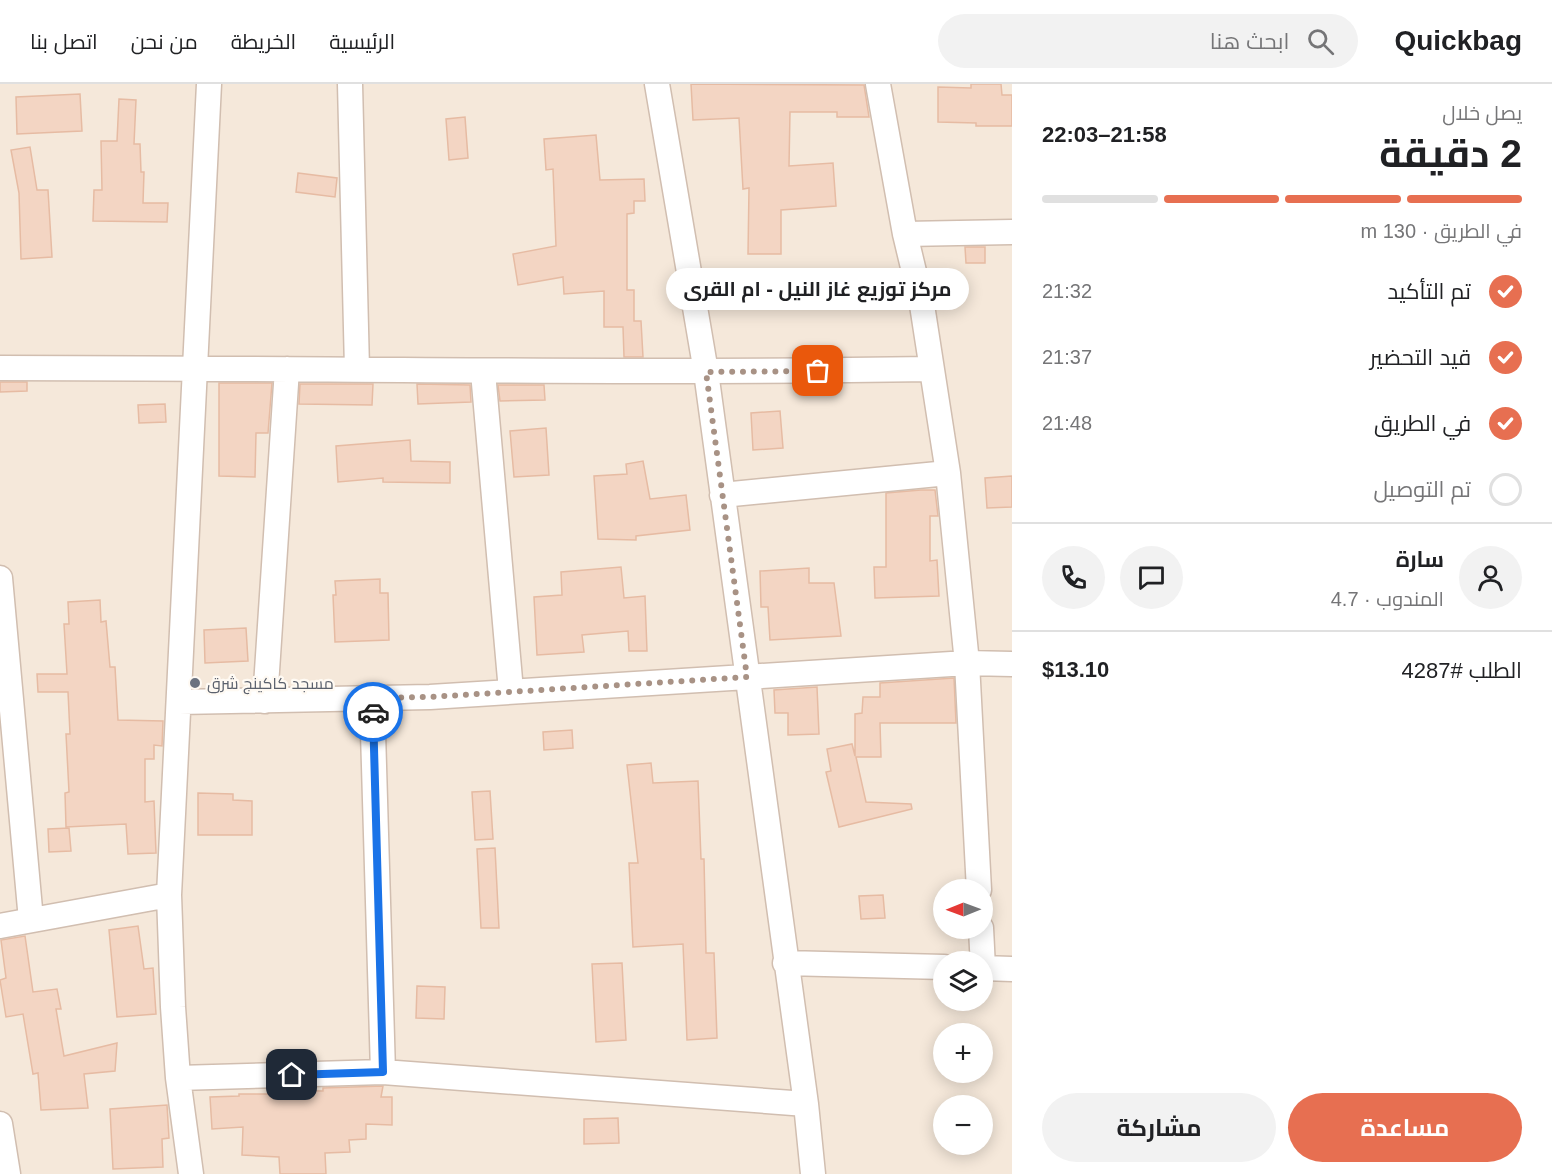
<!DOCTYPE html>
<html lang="ar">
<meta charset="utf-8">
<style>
body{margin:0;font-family:Arial,Cairo,sans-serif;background:#f2f2f2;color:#202124;direction:rtl;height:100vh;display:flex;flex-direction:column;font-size:22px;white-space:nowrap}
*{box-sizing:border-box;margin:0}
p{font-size:20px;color:#757577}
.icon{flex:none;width:33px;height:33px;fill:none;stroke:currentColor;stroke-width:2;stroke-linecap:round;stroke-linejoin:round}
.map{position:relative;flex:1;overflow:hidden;direction:ltr}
.panel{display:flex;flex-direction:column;background:#fff;width:540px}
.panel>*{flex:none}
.needle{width:39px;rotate:269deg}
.buttons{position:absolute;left:933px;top:795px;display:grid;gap:12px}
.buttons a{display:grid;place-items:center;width:60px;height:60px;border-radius:50%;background:#fff;box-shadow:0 3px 15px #0003;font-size:30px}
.pin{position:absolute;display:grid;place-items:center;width:51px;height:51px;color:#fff;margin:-26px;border-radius:12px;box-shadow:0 3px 9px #0006}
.courier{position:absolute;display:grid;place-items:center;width:60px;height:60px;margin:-30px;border:4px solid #1a73e8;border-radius:50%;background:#fff;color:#222;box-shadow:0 2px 8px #0007}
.bubble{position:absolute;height:42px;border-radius:21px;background:#fff;box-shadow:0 3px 15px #0003;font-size:20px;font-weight:700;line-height:42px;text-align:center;direction:rtl}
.summary em{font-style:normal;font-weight:700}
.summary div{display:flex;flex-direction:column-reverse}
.summary{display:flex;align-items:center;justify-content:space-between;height:102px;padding:0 30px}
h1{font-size:39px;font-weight:700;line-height:45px}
.bar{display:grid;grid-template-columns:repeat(4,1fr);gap:9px 6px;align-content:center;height:72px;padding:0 30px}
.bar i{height:8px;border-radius:4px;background:#e0e0e0}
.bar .active{background:#e76f51}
.bar p{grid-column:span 4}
.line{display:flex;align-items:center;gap:15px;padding:0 30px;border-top:2px solid #e0e0e0}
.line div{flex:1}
.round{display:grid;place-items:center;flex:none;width:63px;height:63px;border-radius:32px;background:#f2f2f2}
ol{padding:0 30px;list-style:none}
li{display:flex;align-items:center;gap:18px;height:66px}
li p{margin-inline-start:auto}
li .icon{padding:6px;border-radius:50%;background:#e76f51;color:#fff;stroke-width:4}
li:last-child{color:#757577}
li i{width:33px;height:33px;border:3px solid #e0e0e0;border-radius:50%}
.primary-button{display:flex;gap:12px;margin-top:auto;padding:12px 30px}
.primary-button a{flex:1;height:69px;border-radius:36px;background:#e76f51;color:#fff;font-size:24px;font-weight:700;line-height:69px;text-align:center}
.primary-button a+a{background:#f2f2f2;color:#202124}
header{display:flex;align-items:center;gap:36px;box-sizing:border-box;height:84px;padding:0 30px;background:#fff;border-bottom:2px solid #e0e0e0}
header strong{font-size:28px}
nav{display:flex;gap:33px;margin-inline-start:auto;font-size:21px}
.search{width:420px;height:54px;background:#f2f2f2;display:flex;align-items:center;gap:15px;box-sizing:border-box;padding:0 21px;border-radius:33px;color:#757577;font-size:22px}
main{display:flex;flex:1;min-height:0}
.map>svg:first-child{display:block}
</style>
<header>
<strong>Quickbag</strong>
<div class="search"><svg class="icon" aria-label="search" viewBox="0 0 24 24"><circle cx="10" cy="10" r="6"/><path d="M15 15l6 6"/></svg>ابحث هنا</div>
<nav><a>الرئيسية</a><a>الخريطة</a><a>من نحن</a><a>اتصل بنا</a></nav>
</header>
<main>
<section class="panel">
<div class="summary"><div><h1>2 دقيقة</h1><p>يصل خلال</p></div><em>21:58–22:03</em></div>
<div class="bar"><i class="active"></i><i class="active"></i><i class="active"></i><i></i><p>في الطريق · 130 m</p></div>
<ol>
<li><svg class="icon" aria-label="check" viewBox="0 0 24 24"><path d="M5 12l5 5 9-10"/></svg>تم التأكيد<p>21:32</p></li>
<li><svg class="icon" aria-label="check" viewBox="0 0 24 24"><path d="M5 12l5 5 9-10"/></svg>قيد التحضير<p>21:37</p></li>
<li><svg class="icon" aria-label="check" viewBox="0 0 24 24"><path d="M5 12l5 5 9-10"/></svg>في الطريق<p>21:48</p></li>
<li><i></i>تم التوصيل</li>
</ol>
<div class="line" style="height:108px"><a class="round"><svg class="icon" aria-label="person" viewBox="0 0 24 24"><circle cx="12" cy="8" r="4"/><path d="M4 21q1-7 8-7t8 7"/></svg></a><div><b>سارة</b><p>المندوب · 4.7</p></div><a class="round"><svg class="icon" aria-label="chat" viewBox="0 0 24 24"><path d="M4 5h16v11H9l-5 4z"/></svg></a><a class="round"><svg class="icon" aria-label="phone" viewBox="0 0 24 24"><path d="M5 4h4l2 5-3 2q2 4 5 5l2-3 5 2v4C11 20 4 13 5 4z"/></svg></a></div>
<div class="line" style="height:78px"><div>الطلب #4287</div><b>$13.10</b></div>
<div class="primary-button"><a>مساعدة</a><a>مشاركة</a></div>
</section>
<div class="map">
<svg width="1012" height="1090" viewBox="0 0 1012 1090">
<rect width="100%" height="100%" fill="#fdf6ec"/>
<!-- residential -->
<path fill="#f5e8da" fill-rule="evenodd" d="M0 0H1012V1090H0ZM944 806H982V844H944ZM944 878H982V916H944ZM944 950H982V988H944ZM944 1022H982V1060H944Z"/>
<!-- building -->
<path fill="#f3d5c3" stroke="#e6bba3" stroke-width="1.5" d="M691 0 864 1 869 33H837V28H790L789 82 833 79 836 122 781 126V170H748L749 104 743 105 739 34 693 36Z
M971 0H1001L1002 11H1012V42H976V39L938 38V3L971 4Z
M80 10 82 47 17 50 16 13Z
M119 15 136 16 134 60H140L141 88H144L143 119H168L167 138 93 137 94 106H102L101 57H117Z
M465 33 468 74 449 76 446 35Z
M596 51 600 96 644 95 645 117H634V129L627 130V206H634V237H641L643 273H624L623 243H604V207L564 210 563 193 518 201 513 170 556 162 553 85 546 86 544 55Z
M30 63 37 106H48L52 173 21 175 19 109 11 66Z
M298 89 337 94 335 113 296 108Z
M965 163H985V179H966Z
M0 298H27V307L0 308Z
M219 299H272L268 349H256L255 393 219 392Z
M300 300H373L372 321 299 320Z
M417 300 470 301 471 318 418 320Z
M498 301H544L545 316 500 317Z
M165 320 166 338 139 339 138 321Z
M780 327 783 364 753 366 751 329Z
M546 344 549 391 514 393 510 347Z
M410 356 411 377 450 378V399L383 398V394L338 398 336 362Z
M643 377 650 415 686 411 690 446 636 452V456L598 455 594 392 627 390 626 380Z
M1012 392V423L987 424 985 394Z
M921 406H935L938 432H930V477L937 476 939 512 875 514 874 483H886V409Z
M621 483 624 514 645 512 647 567H629L628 547 582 551 584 568 537 571 534 513 562 511 561 488Z
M809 484V499H834L841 552 770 556 768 523H761L760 487Z
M380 495V509H388L389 556 335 558 333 511H336L335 497Z
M100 516 101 538 106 537 110 583H115L118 636 163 637 162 662 154 661V675H145V718L154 717 156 769 128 770 126 740 66 743 65 709 69 708 66 650H70L68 608H38L37 590H67L64 540H69L68 518Z
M246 544 248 577 205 579 204 546Z
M954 594 956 639H880L881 673H856L866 718 911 720 912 725 839 743 826 688 831 687 827 665 852 660 855 672V630L862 629 863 613H880V599Z
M817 603 819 650 788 651V629H775L774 606Z
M572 646 573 664 544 666 543 648Z
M651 679 653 699 698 697 701 775H704L706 869H714L717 954 687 956 683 860 633 863 629 779H638L627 681Z
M490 707 493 755 475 756 472 708Z
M198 709 233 710V716L252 717V751H198Z
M69 744 71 767 49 768 48 745Z
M495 764 499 844H481L477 765Z
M883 811 885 834 861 835 859 812Z
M138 842 144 885 153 884 156 930 117 933 109 846Z
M25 852 33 908 57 905 61 925H56L64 972 117 959 115 987 84 990 88 1024 41 1026 38 989 33 990 23 930 6 933 0 896 6 894 1 856Z
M622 879 626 956 596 958 592 880Z
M417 902 445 903 444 935 416 934Z
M383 1002 381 1013H392V1041L366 1040V1055L349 1056 350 1068 325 1069 326 1090H280L279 1073 242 1071 243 1043 212 1045 210 1013 239 1012V1010H274V1006L323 1007V1004Z
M167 1021 169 1054 162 1055 163 1083 113 1085 110 1025Z
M618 1034 619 1059 584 1060V1035Z"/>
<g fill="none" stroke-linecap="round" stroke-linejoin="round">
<!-- street casing -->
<g stroke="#d1beb0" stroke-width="27">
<path id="street" d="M350 0 357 285
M657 0 706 288 806 1020 813 1090
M878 0 905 150 922 221 948 389 967 579 979 806
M905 150 1012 148
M0 284C310 284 620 290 931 285
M483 288 511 607
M722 411 948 389
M0 494 31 836
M372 614 383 988
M265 617 287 285
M179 618 430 613 967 579 1012 580
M0 842 169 811
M981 844 983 884
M785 879 944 883
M982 884 1012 885
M178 994 383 988 806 1020
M0 1040 8 1090
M191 1090 178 994 173 923 169 811 209 0"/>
</g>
<!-- street -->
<use href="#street" stroke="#fff" stroke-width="24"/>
</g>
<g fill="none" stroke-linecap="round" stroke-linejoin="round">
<!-- done -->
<path stroke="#a89285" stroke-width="6" stroke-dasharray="0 10.8" d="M373 628 372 614 430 613 747 593 706 288 818 287"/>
<!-- route -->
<path stroke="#1a73e8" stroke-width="8" d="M292 991 383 988 373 628"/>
</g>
<!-- markers -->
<circle fill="#6b7280" stroke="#fffaf3" stroke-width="2" cx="195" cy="599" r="6"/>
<g text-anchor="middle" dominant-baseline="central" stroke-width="4.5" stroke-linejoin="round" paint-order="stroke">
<!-- worship labels -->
<g font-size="16" fill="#5b616d" stroke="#fffaf3" text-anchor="start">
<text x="207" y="599">مسجد كاكينج شرق</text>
</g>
</g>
</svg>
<div class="buttons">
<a><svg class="needle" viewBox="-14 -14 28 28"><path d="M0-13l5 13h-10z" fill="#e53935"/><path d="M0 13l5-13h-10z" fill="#757577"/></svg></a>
<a><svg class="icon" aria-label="layers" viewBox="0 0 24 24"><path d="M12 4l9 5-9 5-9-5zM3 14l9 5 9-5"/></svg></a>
<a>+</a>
<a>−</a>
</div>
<div class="pin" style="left:818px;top:287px;background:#ea580c"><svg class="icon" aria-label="bag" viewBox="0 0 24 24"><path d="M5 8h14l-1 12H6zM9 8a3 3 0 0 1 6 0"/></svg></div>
<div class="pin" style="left:292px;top:991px;background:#1f2937"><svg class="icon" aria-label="home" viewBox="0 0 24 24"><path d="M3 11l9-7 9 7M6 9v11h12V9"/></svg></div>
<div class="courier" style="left:373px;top:628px"><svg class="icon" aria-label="car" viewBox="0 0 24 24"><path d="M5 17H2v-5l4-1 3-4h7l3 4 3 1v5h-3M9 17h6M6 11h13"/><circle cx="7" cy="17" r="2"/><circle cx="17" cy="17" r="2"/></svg></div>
<div class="bubble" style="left:666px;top:184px;width:303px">مركز توزيع غاز النيل - ام القرى</div>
</div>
</main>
